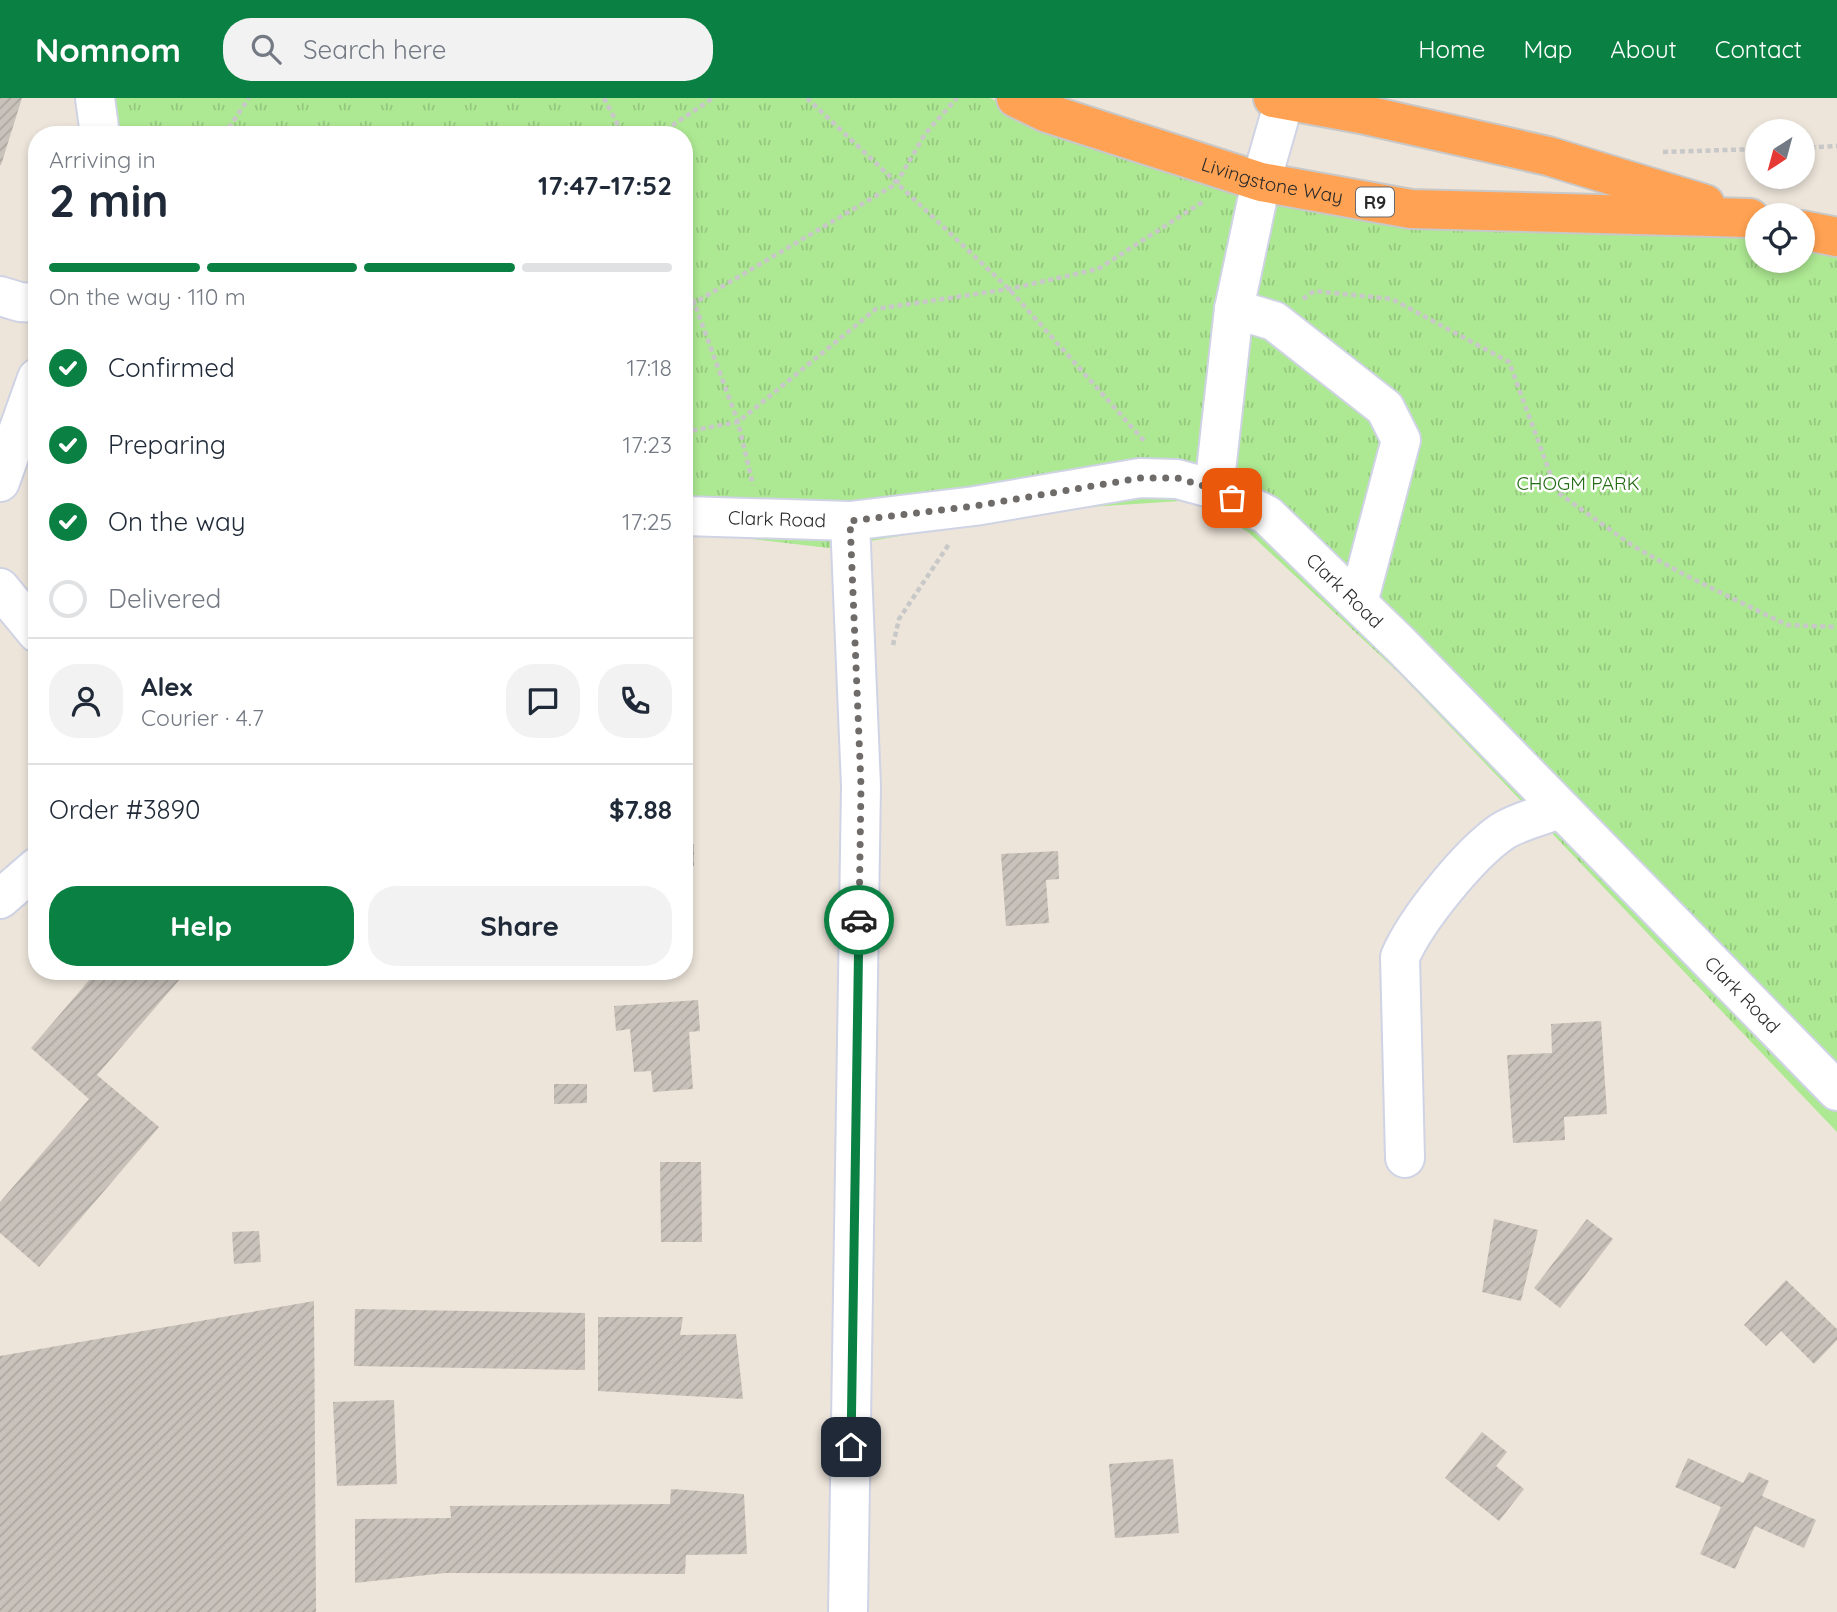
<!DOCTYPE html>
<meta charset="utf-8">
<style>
body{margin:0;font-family:Quicksand,sans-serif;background:#f2f2f3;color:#1f2937;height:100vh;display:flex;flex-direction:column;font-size:26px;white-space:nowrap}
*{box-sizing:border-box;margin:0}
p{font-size:23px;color:#747a83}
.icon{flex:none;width:38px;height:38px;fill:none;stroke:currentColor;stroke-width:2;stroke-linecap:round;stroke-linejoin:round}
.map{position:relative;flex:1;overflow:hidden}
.panel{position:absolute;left:28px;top:28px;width:665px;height:854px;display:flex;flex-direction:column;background:#fff;border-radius:28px;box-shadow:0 4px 10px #0003}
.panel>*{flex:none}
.needle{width:46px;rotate:216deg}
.controls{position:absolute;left:1745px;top:21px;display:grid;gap:14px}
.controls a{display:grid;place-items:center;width:70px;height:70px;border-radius:50%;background:#fff;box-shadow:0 4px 10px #0003;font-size:35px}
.pin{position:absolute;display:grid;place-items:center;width:60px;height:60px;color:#fff;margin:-30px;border-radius:14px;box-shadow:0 4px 10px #0006}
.courier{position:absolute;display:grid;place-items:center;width:70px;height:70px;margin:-35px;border:5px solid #0b8043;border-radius:50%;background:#fff;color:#222;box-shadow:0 2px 9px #0007}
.headline em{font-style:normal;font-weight:800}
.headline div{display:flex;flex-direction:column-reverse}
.headline{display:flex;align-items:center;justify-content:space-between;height:119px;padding:0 21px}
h1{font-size:46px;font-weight:800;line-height:52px}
.bar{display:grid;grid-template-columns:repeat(4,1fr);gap:10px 7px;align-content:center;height:84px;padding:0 21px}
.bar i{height:9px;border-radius:5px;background:#e0e1e3}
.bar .on{background:#0b8043}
.bar p{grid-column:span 4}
.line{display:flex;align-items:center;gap:18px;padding:0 21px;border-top:2px solid #e0e1e3}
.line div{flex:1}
.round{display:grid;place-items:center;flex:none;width:74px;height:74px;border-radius:28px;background:#f2f2f3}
ol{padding:0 21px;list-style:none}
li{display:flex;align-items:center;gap:21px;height:77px}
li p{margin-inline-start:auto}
li .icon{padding:7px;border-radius:50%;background:#0b8043;color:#fff;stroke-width:4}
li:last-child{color:#747a83}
li i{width:38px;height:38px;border:4px solid #e0e1e3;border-radius:50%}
.primary-button{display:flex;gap:14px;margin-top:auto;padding:14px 21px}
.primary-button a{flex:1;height:80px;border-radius:28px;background:#0b8043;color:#fff;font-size:28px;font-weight:800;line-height:80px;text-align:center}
.primary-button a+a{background:#f2f2f3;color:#1f2937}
header{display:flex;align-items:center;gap:42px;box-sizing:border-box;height:98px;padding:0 35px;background:#0b8043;color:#fff}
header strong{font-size:33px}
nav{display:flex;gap:38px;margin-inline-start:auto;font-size:24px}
.search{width:490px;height:63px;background:#f2f2f3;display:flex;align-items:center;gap:18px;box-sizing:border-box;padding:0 24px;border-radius:28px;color:#747a83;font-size:26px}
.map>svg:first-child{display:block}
</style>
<header>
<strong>Nomnom</strong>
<div class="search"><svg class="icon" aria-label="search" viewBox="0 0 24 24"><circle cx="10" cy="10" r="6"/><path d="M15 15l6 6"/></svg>Search here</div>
<nav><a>Home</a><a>Map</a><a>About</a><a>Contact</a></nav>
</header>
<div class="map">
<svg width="1837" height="1514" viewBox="0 0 1837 1514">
<defs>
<pattern id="park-tufts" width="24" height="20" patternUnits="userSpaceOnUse" patternTransform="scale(1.75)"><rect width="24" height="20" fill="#ade892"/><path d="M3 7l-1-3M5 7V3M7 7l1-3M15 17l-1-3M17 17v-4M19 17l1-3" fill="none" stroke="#95c77e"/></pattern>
<pattern id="building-hatch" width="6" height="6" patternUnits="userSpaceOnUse" patternTransform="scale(1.75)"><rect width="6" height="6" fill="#c8c2ba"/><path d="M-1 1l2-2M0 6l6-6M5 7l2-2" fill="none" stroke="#aca7a0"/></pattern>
</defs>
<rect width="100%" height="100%" fill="#ede5da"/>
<!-- park -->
<path fill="url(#park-tufts)" d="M95 0H990L1041 25 1259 98 1757 125V163H1802L1803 136 1837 144V1034L1399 575 1248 434 1195 402 1059 411 829 450 684 433V37H100Z"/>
<!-- building -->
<path fill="url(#building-hatch)" d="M0 0H22L1 67H0Z
M684 587 693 595 684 604Z
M684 746H694V768H684Z
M1058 753 1059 781 1046 782 1049 825 1006 828 1001 756Z
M97 873H187L97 977 159 1029 39 1169 0 1135V1104L89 1001 31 950Z
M698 902 700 933 689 934 693 991 653 994 651 973 634 974 630 931 616 933 614 908Z
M1601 923 1607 1016 1564 1019 1565 1042 1513 1045 1507 957 1552 955 1551 926Z
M554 986H587V1005L554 1006Z
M660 1064H701L702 1144H661Z
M1494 1121 1538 1132 1521 1203 1482 1194Z
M1587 1121 1613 1141 1560 1210 1534 1190Z
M259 1133 261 1164 234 1166 232 1134Z
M1786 1182 1837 1231V1242L1814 1266 1781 1233 1766 1248 1744 1227Z
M314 1203 316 1514H0V1258Z
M355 1211 585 1215V1272L354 1268Z
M598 1219H683L680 1237 736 1236 743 1301 598 1293Z
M394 1302 397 1386 337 1388 333 1304Z
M1482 1334 1507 1354 1496 1368 1524 1391 1499 1423 1445 1380Z
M1688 1360 1743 1385 1749 1374 1769 1383 1762 1398 1816 1422 1804 1450 1755 1428 1735 1471 1700 1456 1721 1409 1675 1389Z
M1173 1361 1179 1435 1115 1440 1109 1366Z
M671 1391 744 1396 747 1456 686 1457 685 1476 445 1475 355 1485V1421L451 1420 450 1408 670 1406Z"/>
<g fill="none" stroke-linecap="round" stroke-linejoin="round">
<!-- minor casing -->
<g stroke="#cfd3e4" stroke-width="42">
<g id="minor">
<path d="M95 0 100 37"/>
<path d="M0 198 20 204 37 205"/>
<path d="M1234 211 1274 223 1385 310 1401 342 1358 505"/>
<path d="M0 384 37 280"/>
<path d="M1214 391 1234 211 1261 84 1285 0"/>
<path id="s1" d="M684 418 850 423 975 408 1140 380 1177 381 1214 391 1267 417 1400 546 1837 993"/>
<path d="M0 490 37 535"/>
<path d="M0 801 37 769"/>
<path d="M1405 1060 1400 859C1416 822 1469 756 1503 733 1519 723 1542 718 1559 711"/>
<path d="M848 1514 861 688 850 423"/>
</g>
</g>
<!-- highway casing -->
<g stroke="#c8c8c8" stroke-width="42">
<g id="highway">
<path id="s2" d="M1016 0 1047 15 1261 84 1411 111 1750 120"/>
<path d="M1273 0 1361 16 1548 58 1705 106"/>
<path d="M1802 132 1837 139"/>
</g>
</g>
<!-- path -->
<path stroke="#c8c8c8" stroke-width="4.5" stroke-dasharray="5 3.5" stroke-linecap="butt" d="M604 0 623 37
M807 0 1009 191 1146 345
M224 37 249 0
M658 37 713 0
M1802 50 1837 48
M1663 54 1757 51
M684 177 738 324 753 387
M1303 201 1314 193 1392 201 1509 264 1557 394 1633 448 1685 477 1787 527 1837 529
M684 211 896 86 925 36 957 0
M684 334 738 324 876 211 1009 191 1098 171 1204 103
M893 547 899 521 949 446"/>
<!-- minor -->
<use href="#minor" stroke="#fff" stroke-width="38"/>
<!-- highway -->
<use href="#highway" stroke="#ffa253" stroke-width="38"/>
</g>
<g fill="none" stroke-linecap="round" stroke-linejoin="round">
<!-- done -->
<path stroke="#6e6b68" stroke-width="7" stroke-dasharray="0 12.6" d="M859 822 861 688 850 423 975 408 1140 380H1177L1214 391 1232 400"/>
<!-- route -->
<path stroke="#0b8043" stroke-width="9" d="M851 1349 859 822"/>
</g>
<g text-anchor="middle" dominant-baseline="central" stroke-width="5" stroke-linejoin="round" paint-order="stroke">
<!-- shield labels -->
<rect fill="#fff" stroke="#6a6a6a" stroke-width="2" x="1356" y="89.5" width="38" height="29" rx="5"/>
<g font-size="18" font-weight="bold" fill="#2a2a2a">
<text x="1375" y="104">R9</text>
</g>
<!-- street labels -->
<g font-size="19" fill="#2a2a2a" stroke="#fff">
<text stroke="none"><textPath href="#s2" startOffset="270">Livingstone Way</textPath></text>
<text stroke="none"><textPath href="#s1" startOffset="93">Clark Road</textPath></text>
<text stroke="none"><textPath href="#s1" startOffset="702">Clark Road</textPath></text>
<text stroke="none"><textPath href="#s1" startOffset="1269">Clark Road</textPath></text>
</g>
<!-- park labels -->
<g font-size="19" fill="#246b15" stroke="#fff">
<text x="1578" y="385">CHOGM PARK</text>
</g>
</g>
</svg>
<div class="controls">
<a><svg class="needle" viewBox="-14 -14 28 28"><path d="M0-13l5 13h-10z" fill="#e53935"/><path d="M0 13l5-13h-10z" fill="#747a83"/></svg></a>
<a><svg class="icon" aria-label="locate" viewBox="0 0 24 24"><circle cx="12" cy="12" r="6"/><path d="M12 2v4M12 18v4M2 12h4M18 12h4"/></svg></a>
</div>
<div class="pin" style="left:1232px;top:400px;background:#ea580c"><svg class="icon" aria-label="bag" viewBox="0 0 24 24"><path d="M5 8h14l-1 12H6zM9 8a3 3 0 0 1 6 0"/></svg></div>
<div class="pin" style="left:851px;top:1349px;background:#1f2937"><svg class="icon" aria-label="home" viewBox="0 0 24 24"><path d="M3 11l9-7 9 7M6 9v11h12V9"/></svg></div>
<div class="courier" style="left:859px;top:822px"><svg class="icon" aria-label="car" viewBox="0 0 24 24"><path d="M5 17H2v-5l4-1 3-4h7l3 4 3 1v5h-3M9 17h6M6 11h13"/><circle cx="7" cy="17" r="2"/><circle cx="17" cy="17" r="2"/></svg></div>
<section class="panel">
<div class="headline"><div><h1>2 min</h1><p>Arriving in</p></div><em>17:47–17:52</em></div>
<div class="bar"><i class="on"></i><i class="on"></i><i class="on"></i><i></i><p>On the way · 110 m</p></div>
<ol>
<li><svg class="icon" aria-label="check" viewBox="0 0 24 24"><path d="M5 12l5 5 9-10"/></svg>Confirmed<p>17:18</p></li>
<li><svg class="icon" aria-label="check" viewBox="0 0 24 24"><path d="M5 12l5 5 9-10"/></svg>Preparing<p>17:23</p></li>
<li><svg class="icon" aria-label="check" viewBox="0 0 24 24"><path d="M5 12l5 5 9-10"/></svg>On the way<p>17:25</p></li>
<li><i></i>Delivered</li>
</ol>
<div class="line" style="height:126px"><a class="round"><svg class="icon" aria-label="person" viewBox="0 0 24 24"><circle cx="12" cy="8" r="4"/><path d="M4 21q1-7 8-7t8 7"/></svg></a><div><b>Alex</b><p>Courier · 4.7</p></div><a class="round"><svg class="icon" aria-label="chat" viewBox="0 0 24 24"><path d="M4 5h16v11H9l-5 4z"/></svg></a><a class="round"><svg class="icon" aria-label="phone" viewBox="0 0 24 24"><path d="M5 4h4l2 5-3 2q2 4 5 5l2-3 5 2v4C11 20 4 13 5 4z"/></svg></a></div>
<div class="line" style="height:91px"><div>Order #3890</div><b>$7.88</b></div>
<div class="primary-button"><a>Help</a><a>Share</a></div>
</section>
</div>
